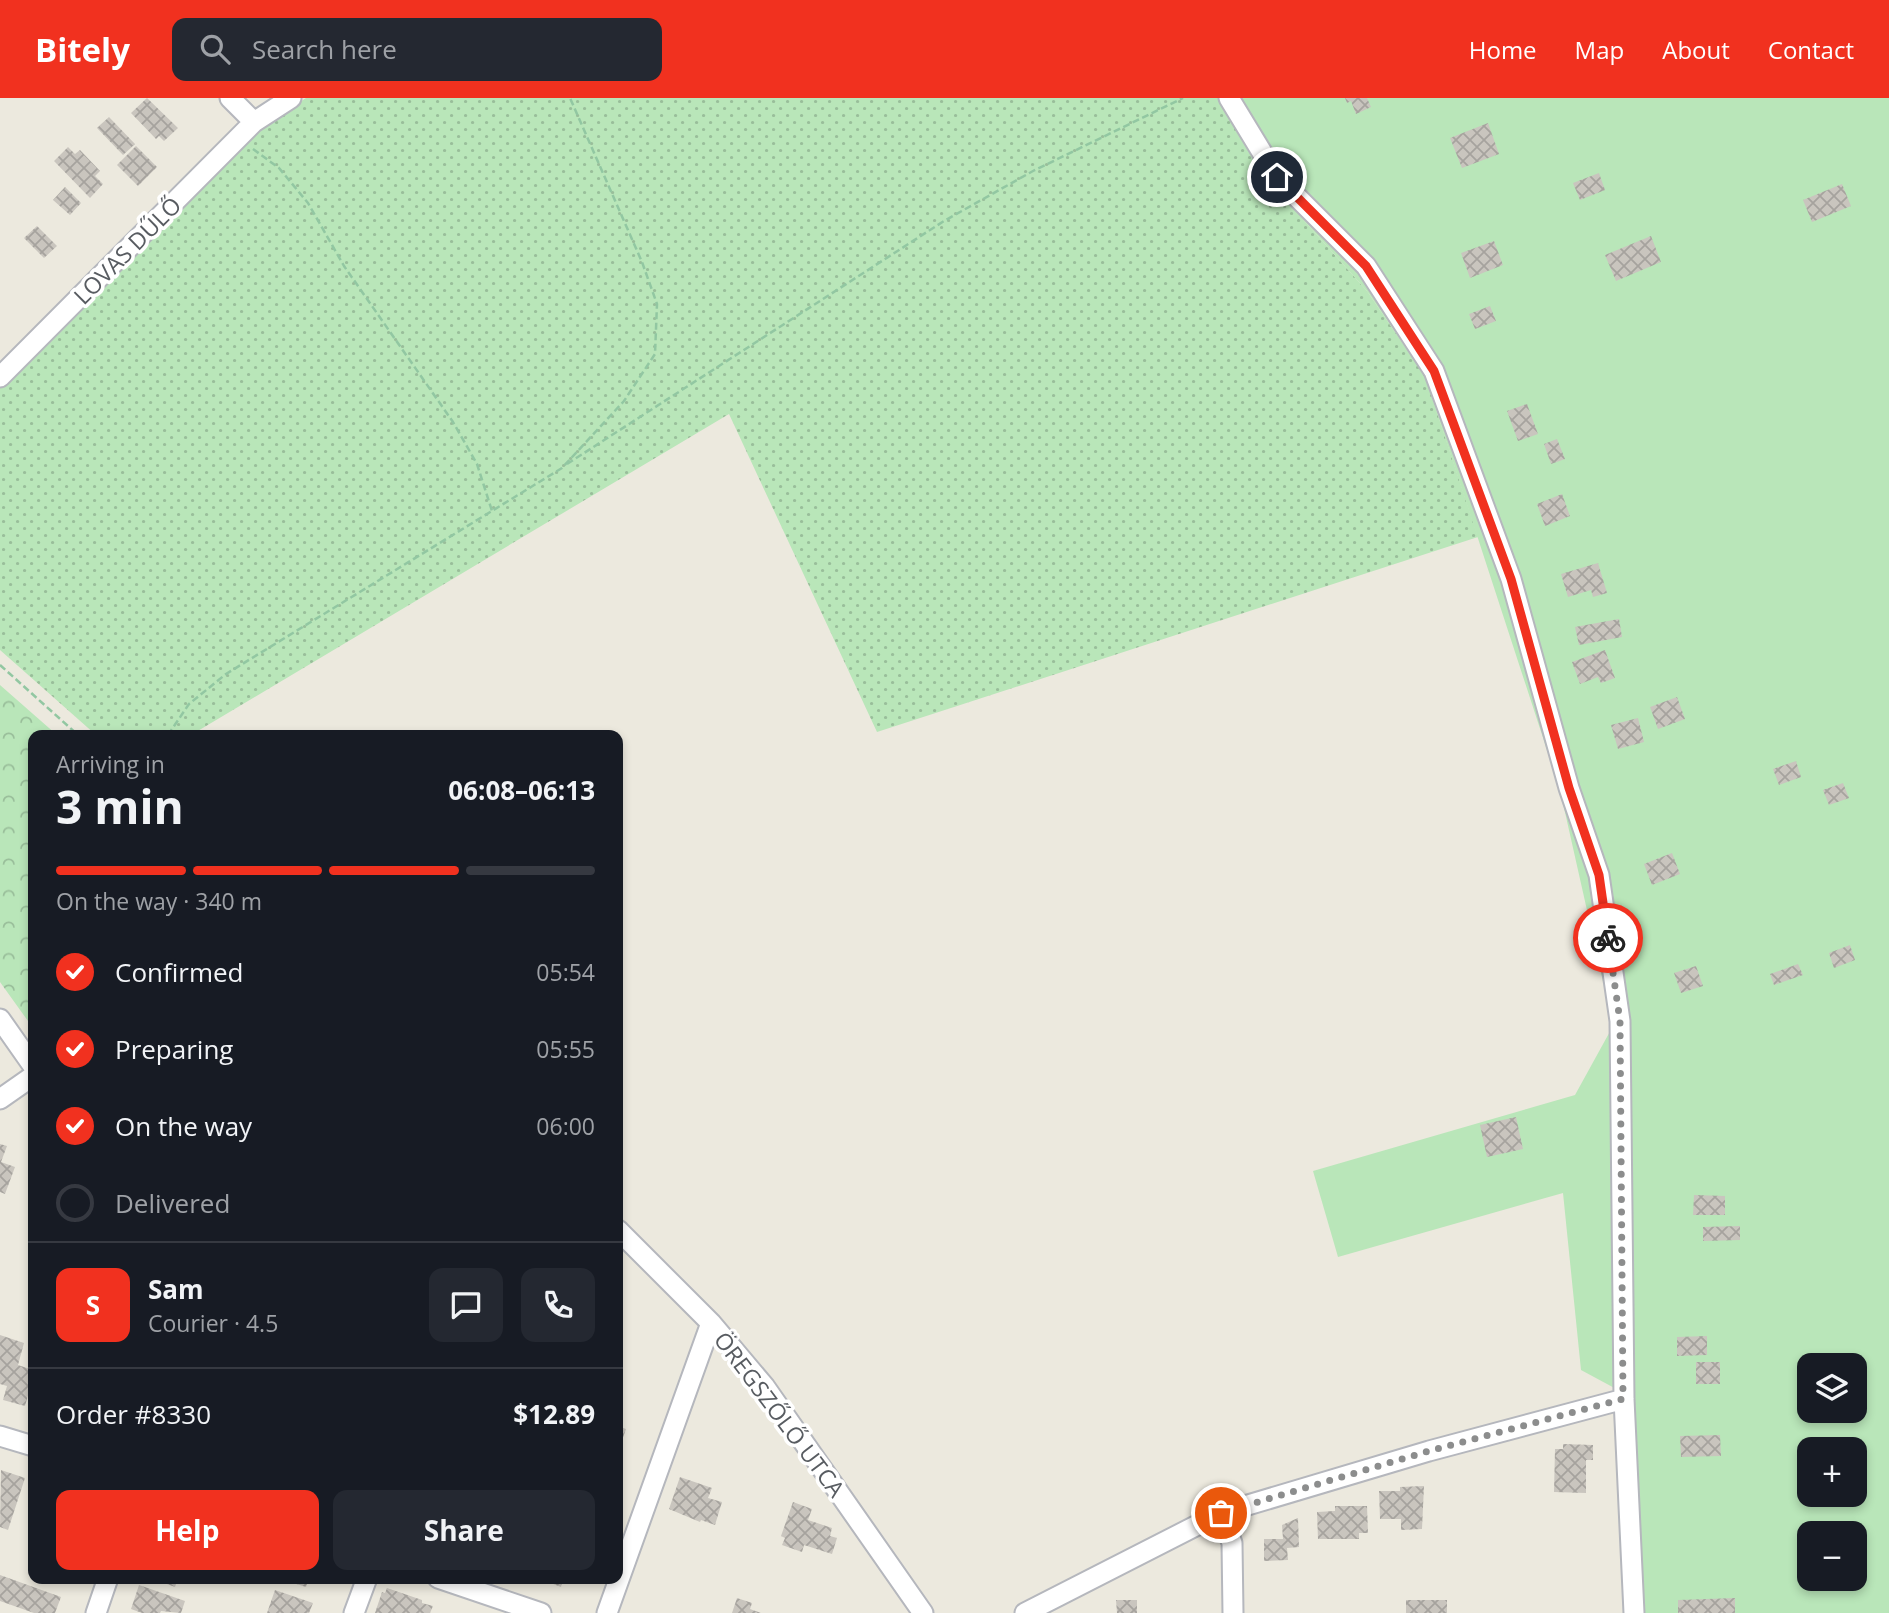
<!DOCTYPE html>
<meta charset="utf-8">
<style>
body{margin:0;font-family:"Open Sans",sans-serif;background:#242831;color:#f1f3f6;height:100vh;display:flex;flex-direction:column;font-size:26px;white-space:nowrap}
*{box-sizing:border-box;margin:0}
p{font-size:23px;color:#9ea1a6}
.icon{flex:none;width:38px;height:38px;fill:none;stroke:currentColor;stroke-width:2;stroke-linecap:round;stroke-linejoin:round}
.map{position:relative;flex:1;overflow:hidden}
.drawer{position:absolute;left:28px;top:632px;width:595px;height:854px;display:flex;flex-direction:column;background:#171b24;border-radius:14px;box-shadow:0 4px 10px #0003}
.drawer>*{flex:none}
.tools{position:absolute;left:1797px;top:1255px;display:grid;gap:14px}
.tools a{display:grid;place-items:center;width:70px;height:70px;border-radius:14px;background:#171b24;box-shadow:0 4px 10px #0003;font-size:35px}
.pin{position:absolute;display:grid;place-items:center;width:60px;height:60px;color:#fff;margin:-30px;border:4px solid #fff;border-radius:50%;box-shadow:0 2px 7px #0007}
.courier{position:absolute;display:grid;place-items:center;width:70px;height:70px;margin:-35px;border:5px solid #f1311f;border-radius:50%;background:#fff;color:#222;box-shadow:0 2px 9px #0007}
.overview em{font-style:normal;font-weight:700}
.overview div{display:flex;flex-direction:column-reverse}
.overview{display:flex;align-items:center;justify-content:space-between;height:119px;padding:0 28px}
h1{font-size:46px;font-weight:700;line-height:52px}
.bar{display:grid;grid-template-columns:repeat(4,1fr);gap:10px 7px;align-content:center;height:84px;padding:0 28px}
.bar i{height:9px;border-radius:5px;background:#363941}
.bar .on{background:#f1311f}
.bar p{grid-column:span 4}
.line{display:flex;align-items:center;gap:18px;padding:0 28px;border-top:2px solid #363941}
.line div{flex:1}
.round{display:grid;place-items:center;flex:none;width:74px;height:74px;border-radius:14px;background:#242831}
ol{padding:0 28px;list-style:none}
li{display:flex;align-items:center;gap:21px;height:77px}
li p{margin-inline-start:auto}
li .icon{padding:7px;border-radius:50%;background:#f1311f;color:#fff;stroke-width:4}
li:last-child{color:#9ea1a6}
li i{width:38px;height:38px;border:4px solid #363941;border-radius:50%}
.cta{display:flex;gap:14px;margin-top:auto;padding:14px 28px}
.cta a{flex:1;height:80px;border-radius:14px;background:#f1311f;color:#fff;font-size:28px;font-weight:700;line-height:80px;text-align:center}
.cta a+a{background:#242831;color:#f1f3f6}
header{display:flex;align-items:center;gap:42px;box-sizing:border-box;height:98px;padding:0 35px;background:#f1311f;color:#fff}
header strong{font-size:33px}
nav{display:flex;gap:38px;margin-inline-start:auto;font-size:24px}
.search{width:490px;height:63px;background:#242831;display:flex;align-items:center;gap:18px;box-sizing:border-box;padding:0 24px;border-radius:14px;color:#9ea1a6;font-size:26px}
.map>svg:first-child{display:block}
</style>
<header>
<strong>Bitely</strong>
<div class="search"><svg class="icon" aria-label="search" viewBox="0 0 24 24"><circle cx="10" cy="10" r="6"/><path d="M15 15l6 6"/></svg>Search here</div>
<nav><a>Home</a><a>Map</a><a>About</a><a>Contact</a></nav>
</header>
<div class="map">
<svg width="1889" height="1515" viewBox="0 0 1889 1515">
<defs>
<pattern id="grass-dots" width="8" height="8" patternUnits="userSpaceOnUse" patternTransform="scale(1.75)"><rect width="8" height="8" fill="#b9e6b9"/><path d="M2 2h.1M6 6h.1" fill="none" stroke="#99be9a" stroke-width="1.8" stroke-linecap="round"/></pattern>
<pattern id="forest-crowns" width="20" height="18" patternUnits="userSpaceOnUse" patternTransform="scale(1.75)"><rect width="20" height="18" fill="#b9e6b9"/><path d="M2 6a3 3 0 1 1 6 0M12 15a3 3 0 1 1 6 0" fill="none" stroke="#99be9a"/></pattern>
<pattern id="building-cross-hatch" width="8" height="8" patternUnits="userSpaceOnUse" patternTransform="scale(1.75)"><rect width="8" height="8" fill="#c9c5be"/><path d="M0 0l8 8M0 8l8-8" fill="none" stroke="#a6a39e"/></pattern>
</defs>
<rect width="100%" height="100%" fill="#ece9de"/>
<!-- grass -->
<path fill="url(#grass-dots)" d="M306 0H1228L1300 118 1367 193 1425 278 1478 439 877 634 729 316 191 637H96L0 552V281L248 39Z"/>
<!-- forest -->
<path fill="url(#forest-crowns)" d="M0 587 57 637H33V930L0 884Z"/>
<!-- garden -->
<path fill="#b9e6b9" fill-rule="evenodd" d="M1228 0H1889V1515H1627L1620 1293 1581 1272 1563 1095 1338 1159 1313 1073 1575 997 1613 928 1560 692 1425 278 1367 193 1300 118ZM1810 1267H1855V1312H1810ZM1810 1351H1855V1396H1810ZM1810 1435H1855V1480H1810Z"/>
<!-- building -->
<path fill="url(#building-cross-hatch)" d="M147 0 178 30 164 43 159 38 156 41 131 15Z
M1345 0H1367L1371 9 1356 16 1351 3 1347 5Z
M109 19 135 46 123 57 97 30Z
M1488 25 1499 56 1462 70 1450 40Z
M136 48 157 69 138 88 117 67Z
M68 49 75 56 80 52 100 73 95 78 103 86 90 100 54 63Z
M1599 75 1605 92 1580 102 1573 85Z
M1842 86 1851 108 1812 124 1803 102Z
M65 89 81 105 70 117 53 102Z
M37 128 57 148 44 160 24 140Z
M1651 138 1661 164 1616 183 1605 157Z
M1494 143 1503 167 1470 180 1461 155Z
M1490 208 1496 223 1475 231 1469 216Z
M1527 306 1538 336 1518 343 1507 313Z
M1557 341 1565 361 1551 366 1544 346Z
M1562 396 1570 418 1545 428 1537 406Z
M1598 465 1607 495 1593 499 1591 492 1568 499 1561 476Z
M1619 521 1622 539 1579 547 1575 529Z
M1605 552 1615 580 1601 585 1598 579 1580 586 1572 564Z
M1677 599 1685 621 1658 631 1650 609Z
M1638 620 1644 644 1618 651 1611 627Z
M1796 663 1801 679 1779 687 1773 671Z
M1843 685 1849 700 1829 707 1823 692Z
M1672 755 1680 776 1652 787 1644 766Z
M1850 847 1855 862 1834 870 1829 855Z
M1798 866 1803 877 1774 887 1770 876Z
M1696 868 1703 888 1681 895 1674 875Z
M1516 1019 1523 1051 1487 1059 1480 1027Z
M0 1046 7 1048 1 1064 15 1069 5 1096 0 1094Z
M1694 1097 1725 1098V1117H1693Z
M1740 1128V1142L1703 1143V1129Z
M0 1237 24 1245 18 1267 33 1272V1280L25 1308 3 1302 7 1288 0 1286Z
M1707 1238V1257L1677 1258V1239Z
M1696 1264H1720V1286H1696Z
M618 1328 626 1331 618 1354Z
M1720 1337 1721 1358 1681 1359 1680 1338Z
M1563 1346 1593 1347V1362H1586V1395L1554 1394 1555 1351H1563Z
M1 1372 25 1380 8 1432 0 1429Z
M680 1379 712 1390 708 1400 722 1404 715 1427 701 1422 700 1424 669 1411Z
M1424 1388 1422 1431 1401 1432V1421H1380L1379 1393H1400V1389Z
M793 1404 812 1411 808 1422 832 1430 830 1438 837 1440 832 1456 804 1447 802 1454 782 1447 785 1440 781 1438Z
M1335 1408H1367L1368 1435H1359V1441H1318L1317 1414 1335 1413Z
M1298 1420 1299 1449 1287 1450 1288 1462 1264 1463V1441H1283L1282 1427Z
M0 1477 61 1499 55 1515H34L0 1503Z
M151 1480H178L175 1489Z
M288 1480H309L306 1489 287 1483Z
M538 1480H563L561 1489Z
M139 1487 185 1503 181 1515 161 1513 160 1515H142L131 1511Z
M387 1490 422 1502V1505L433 1508 430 1515H375L382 1494 385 1495Z
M275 1492 313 1505 309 1515H267Z
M737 1500 752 1505 750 1511 761 1515H732Z
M1735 1500V1515H1678V1502Z
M1116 1502H1137V1515H1117Z
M1406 1502H1447V1515H1406Z"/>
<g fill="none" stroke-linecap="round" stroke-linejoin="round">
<!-- minor casing -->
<g stroke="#b5b7bd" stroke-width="23">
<path id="minor" d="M230 0 254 24
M1229 0 1277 79 1366 168 1434 273 1511 481 1569 690 1599 777 1620 923 1624 1301 1634 1515
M0 279 254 24 291 0
M0 921 33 968
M0 1001 33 978
M618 1132 711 1225 765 1289 923 1515
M0 1338 33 1348
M1221 1415 1232 1445 1233 1515
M438 1480 541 1515
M96 1515 108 1480
M354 1515 367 1480
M607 1515 711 1225
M1025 1515 1221 1415 1429 1353 1624 1301"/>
</g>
<!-- path -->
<path stroke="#92c7a2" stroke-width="2.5" stroke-dasharray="7 3.5" stroke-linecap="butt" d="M253 51 279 70 308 105 344 168 453 324 477 366 492 413
M567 366 944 123 1033 73 1183 0
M0 567 78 637
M168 637 189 606 226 576 562 370 624 303 655 256 657 206 642 164 570 0"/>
<!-- minor -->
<use href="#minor" stroke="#fff" stroke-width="19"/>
</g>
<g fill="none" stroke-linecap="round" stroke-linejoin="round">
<!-- done -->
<path stroke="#8c8d8d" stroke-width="7" stroke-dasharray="0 12.6" d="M1221 1415 1429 1353 1623 1301 1620 923 1608 840"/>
<!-- route -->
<path stroke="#f1311f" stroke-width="9" d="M1277 79 1366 168 1434 273 1511 481 1569 690 1599 777 1608 840"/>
</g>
<g text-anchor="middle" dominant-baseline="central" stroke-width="7" stroke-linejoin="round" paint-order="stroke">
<!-- street labels -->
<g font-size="23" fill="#585c61" stroke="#fff">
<text transform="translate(127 152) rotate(-45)">LOVAS DŰLŐ</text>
<text transform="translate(780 1316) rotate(53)">ÖREGSZŐLŐ UTCA</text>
</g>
</g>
</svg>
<div class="tools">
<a><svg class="icon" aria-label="layers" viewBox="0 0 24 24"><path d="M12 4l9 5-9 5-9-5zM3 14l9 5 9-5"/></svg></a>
<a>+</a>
<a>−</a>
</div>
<div class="pin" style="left:1221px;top:1415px;background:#ea580c"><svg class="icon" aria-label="bag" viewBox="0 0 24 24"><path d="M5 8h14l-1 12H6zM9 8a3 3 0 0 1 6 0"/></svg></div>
<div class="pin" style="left:1277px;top:79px;background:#1f2937"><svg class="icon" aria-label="home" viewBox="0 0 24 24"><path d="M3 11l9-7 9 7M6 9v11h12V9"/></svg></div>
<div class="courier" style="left:1608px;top:840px"><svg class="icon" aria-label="bike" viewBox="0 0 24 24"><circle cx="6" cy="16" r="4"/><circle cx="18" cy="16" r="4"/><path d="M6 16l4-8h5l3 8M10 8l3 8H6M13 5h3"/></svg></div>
<section class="drawer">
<div class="overview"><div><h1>3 min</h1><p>Arriving in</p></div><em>06:08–06:13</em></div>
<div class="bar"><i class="on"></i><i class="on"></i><i class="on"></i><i></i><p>On the way · 340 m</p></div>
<ol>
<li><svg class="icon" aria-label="check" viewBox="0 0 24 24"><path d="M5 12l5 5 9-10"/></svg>Confirmed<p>05:54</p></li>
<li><svg class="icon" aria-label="check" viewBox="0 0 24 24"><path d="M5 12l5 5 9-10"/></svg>Preparing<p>05:55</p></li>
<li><svg class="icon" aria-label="check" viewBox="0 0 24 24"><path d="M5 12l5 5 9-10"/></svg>On the way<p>06:00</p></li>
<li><i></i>Delivered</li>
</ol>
<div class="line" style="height:126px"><b class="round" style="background:#f1311f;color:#fff">S</b><div><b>Sam</b><p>Courier · 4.5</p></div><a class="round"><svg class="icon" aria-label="chat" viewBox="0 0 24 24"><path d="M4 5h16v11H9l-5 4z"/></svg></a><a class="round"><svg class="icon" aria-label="phone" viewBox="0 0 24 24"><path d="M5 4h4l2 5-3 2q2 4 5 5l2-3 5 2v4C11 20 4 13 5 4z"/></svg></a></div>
<div class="line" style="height:91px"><div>Order #8330</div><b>$12.89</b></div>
<div class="cta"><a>Help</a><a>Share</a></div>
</section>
</div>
